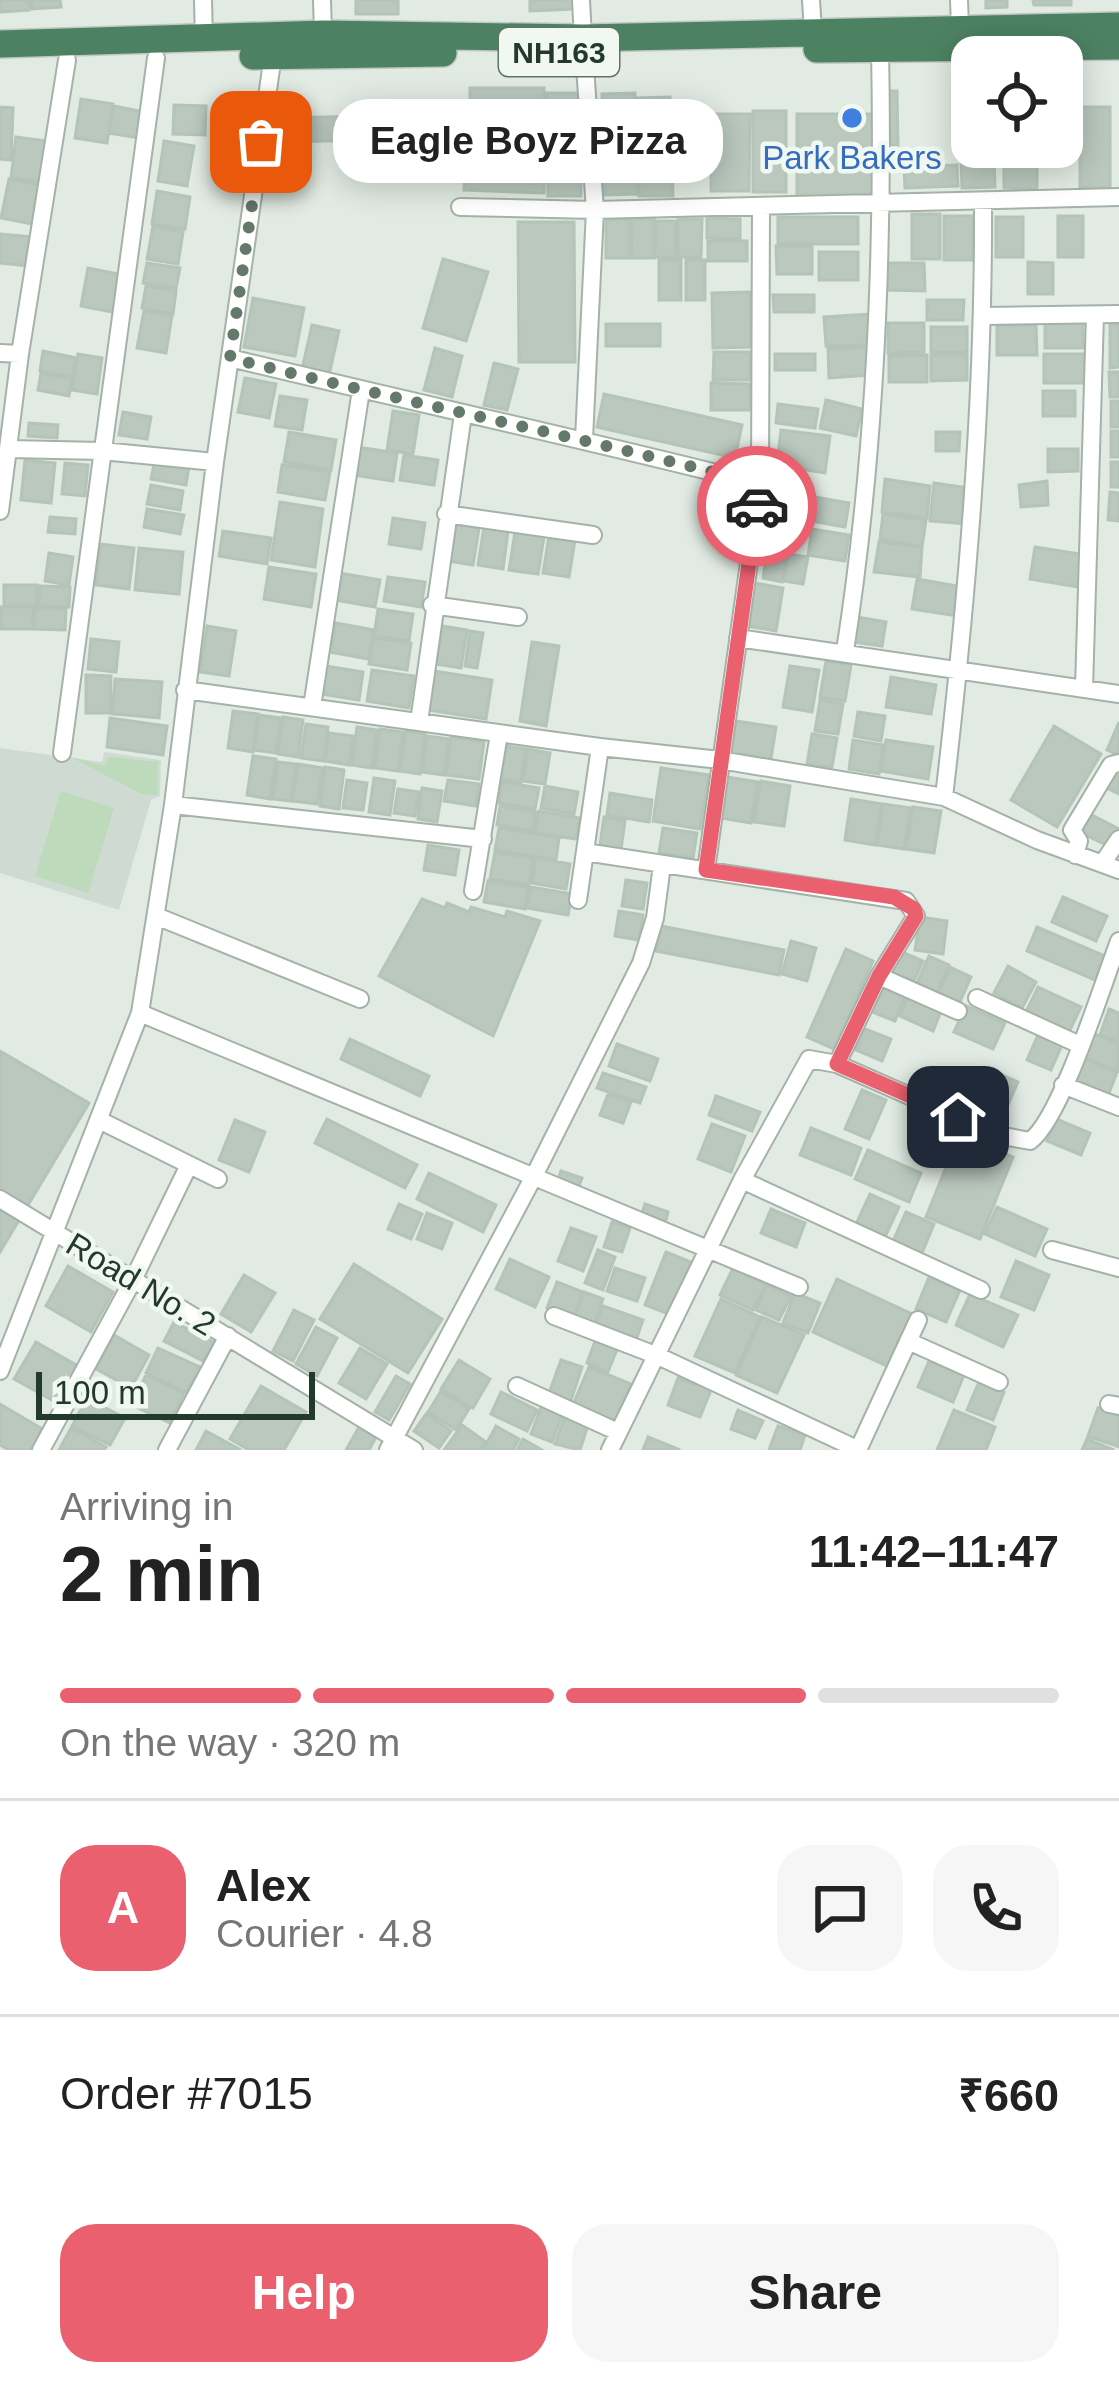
<!DOCTYPE html>
<meta charset="utf-8">
<style>
body{margin:0;font-family:Arial,sans-serif;background:#f6f6f6;color:#222;height:100vh;display:flex;flex-direction:column;font-size:45px;white-space:nowrap}
*{box-sizing:border-box;margin:0}
p{font-size:39px;color:#767676}
.icon{flex:none;width:66px;height:66px;fill:none;stroke:currentColor;stroke-width:2;stroke-linecap:round;stroke-linejoin:round}
.map{position:relative;height:1450px;overflow:hidden}
.sheet{display:flex;flex-direction:column;background:#fff;flex:1}
.sheet>*{flex:none}
.buttons{position:absolute;left:951px;top:36px;display:grid;gap:24px}
.buttons a{display:grid;place-items:center;width:132px;height:132px;border-radius:24px;background:#fff;box-shadow:0 6px 30px #0003;font-size:60px}
.scale{position:absolute;left:36px;bottom:30px;width:279px;box-sizing:border-box;padding-left:12px;border:6px solid #223a2c;border-top:0;font-size:33px;line-height:42px;white-space:nowrap;color:#223a2c;-webkit-text-stroke:9px #f1f8f2;paint-order:stroke}
.pin{position:absolute;display:grid;place-items:center;width:102px;height:102px;color:#fff;margin:-51px;border-radius:24px;box-shadow:0 6px 18px #0006}
.courier{position:absolute;display:grid;place-items:center;width:120px;height:120px;margin:-60px;border:9px solid #ea606e;border-radius:50%;background:#fff;color:#222;box-shadow:0 3px 15px #0007}
.bubble{position:absolute;height:84px;border-radius:36px;background:#fff;box-shadow:0 6px 30px #0003;font-size:39px;font-weight:700;line-height:84px;text-align:center}
.headline em{font-style:normal;font-weight:700}
.headline div{display:flex;flex-direction:column-reverse}
.headline{display:flex;align-items:center;justify-content:space-between;height:204px;padding:0 60px}
h1{font-size:78px;font-weight:700;line-height:90px}
.bar{display:grid;grid-template-columns:repeat(4,1fr);gap:18px 12px;align-content:center;height:144px;padding:0 60px}
.bar i{height:15px;border-radius:9px;background:#e0e0e0}
.bar .active{background:#ea606e}
.bar p{grid-column:span 4}
.line{display:flex;align-items:center;gap:30px;padding:0 60px;border-top:3px solid #e0e0e0}
.line div{flex:1}
.round{display:grid;place-items:center;flex:none;width:126px;height:126px;border-radius:36px;background:#f6f6f6}
.action{display:flex;gap:24px;margin-top:auto;padding:24px 60px}
.action a{flex:1;height:138px;border-radius:36px;background:#ea606e;color:#fff;font-size:48px;font-weight:700;line-height:138px;text-align:center}
.action a+a{background:#f6f6f6;color:#222}
.map>svg:first-child{display:block}
</style>
<div class="map">
<svg width="1119" height="1450" viewBox="0 0 1119 1450">
<rect width="100%" height="100%" fill="#e1ebe3"/>
<!-- built -->
<path fill="#cfdbd2" d="M0 748 102 762 104 752 161 760 160 796 151 800 119 910 0 873Z"/>
<!-- green -->
<path fill="#bddbbb" d="M71 757 105 766 108 757 158 762 157 795 141 794Z
M61 791 114 808 88 893 35 876Z"/>
<!-- building -->
<path fill="#bac8be" stroke="#b4c4b8" stroke-width="3" d="M0 0H29V10L0 12Z
M32 0H60L61 7 32 9Z
M356 0H398V14H356Z
M530 0H574V9L530 11Z
M986 0H1007V7L986 8Z
M1033 0H1071V5H1034Z
M470 88H544V133H470Z
M960 90H972V138H960Z
M884 91H897L898 145H884Z
M547 93H580L581 196H548Z
M635 93 637 194 605 195 602 94Z
M670 97 673 196H639L637 98Z
M81 99 113 104 107 143 75 138Z
M174 105 206 106 205 135 173 134Z
M114 106 144 112 139 138 109 133Z
M0 107 13 108 11 160 0 159Z
M1080 107H1110V188L1080 187Z
M753 111H786V192H753Z
M448 114 449 138 285 142 284 118Z
M711 114H750L749 191H711Z
M797 114H873V201H797Z
M466 136 546 139 544 193 464 190Z
M16 137 46 141 41 182 11 178Z
M164 141 194 146 187 186 158 181Z
M1004 147H1037V189L1004 188Z
M994 160 995 187 962 188 961 162Z
M957 165 958 186 905 188 904 167Z
M9 179 40 185 32 224 1 218Z
M157 191 190 197 185 229 152 224Z
M912 214H940V259H912Z
M944 216H973V260H944Z
M1058 216H1083V257H1058Z
M778 217H858V244H778Z
M996 217H1023V257H996Z
M707 218 740 219V239L707 238Z
M606 219H630V258H606Z
M632 219H654V258H631Z
M678 219H702L701 257H678Z
M655 221H676V257H655Z
M518 222H574L575 362H519Z
M153 226 183 232 178 264 147 259Z
M0 234 33 237 30 266 0 263Z
M708 241H747V261H708Z
M776 246H812V274H777Z
M819 252H858V280H819Z
M443 259 488 272 466 341 423 328Z
M659 260H681V300H659Z
M686 260H705V300H686Z
M1028 262 1053 263V294H1028Z
M147 263 180 268 176 288 143 283Z
M885 263H924L925 291 885 290Z
M88 268 123 275 117 313 81 306Z
M146 286 176 291 173 314 142 308Z
M750 292 751 347 713 348 712 293Z
M773 295H814V312H774Z
M253 298 304 308 295 356 244 347Z
M927 300H964L963 320H927Z
M144 311 172 315 166 353 137 348Z
M871 314 870 345 826 346 824 317Z
M1083 320V348H1045V321Z
M888 323H924V352L888 353Z
M606 324H660V346H606Z
M312 325 339 331 329 375 302 369Z
M997 325H1036L1037 355H997Z
M1110 325H1119V367L1110 368Z
M931 327H967V352H931Z
M870 347V375L829 378 828 349Z
M435 348 462 356 452 397 424 390Z
M43 351 76 358 72 377 40 371Z
M714 352H750V380H713Z
M78 354 102 358 97 394 72 390Z
M775 354H815V370H775Z
M1044 354H1084L1085 383H1044Z
M927 355V382H889V356Z
M931 355H967V380L931 381Z
M494 363 518 369 507 410 484 405Z
M1109 372H1119V397H1110Z
M41 373 72 379 69 396 38 390Z
M245 378 276 384 269 418 238 412Z
M711 383 750 384V410H711Z
M1043 391H1075V416H1043Z
M604 394 742 425 735 458 597 427Z
M280 396 307 400 302 430 275 426Z
M826 400 862 409 856 436 820 428Z
M1111 401H1119V427H1111Z
M778 404 818 409 815 428 776 423Z
M393 411 419 415 413 454 387 450Z
M123 412 151 417 147 439 119 435Z
M29 423 58 425 57 438 28 436Z
M781 430 830 436 825 473 777 465Z
M1111 431H1119V457H1111Z
M289 432 336 440 331 470 284 462Z
M936 432H960L959 451H936Z
M357 447 397 453 393 481 353 475Z
M1048 449H1078V471L1048 472Z
M404 455 438 460 434 485 400 480Z
M25 460 55 463 51 503 21 500Z
M155 460 189 466 186 485 151 479Z
M1111 462H1119V487H1111Z
M65 463 88 465 85 496 62 494Z
M282 465 330 472 325 500 278 492Z
M885 479 930 486 927 518 882 512Z
M1047 481 1048 505 1021 507 1019 485Z
M934 483 969 488 966 524 930 521Z
M151 485 183 491 180 510 147 504Z
M1110 492 1119 493V521L1108 520Z
M815 497 849 503 845 527 811 521Z
M280 502 323 509 315 567 271 560Z
M147 509 184 515 180 534 144 527Z
M883 514 926 520 922 547 880 539Z
M50 517 76 519 75 534 48 532Z
M393 518 425 523 421 549 389 544Z
M454 524 479 528 473 565 448 561Z
M484 527 508 531 503 569 478 565Z
M812 529 849 535 845 561 808 555Z
M223 531 271 538 267 564 219 556Z
M515 532 544 537 538 574 509 570Z
M549 536 575 540 569 577 543 573Z
M879 542 922 547 920 577 874 572Z
M100 544 134 548 129 589 96 585Z
M1035 547 1086 555 1084 588 1030 579Z
M139 548 183 552 179 594 135 590Z
M767 550 786 553 782 582 763 578Z
M49 553 73 557 69 585 45 581Z
M788 554 808 557 803 584 784 581Z
M269 567 316 574 311 607 264 599Z
M339 573 380 580 375 607 335 600Z
M388 577 425 582 421 607 384 601Z
M917 579 963 587 958 616 912 609Z
M754 583 783 588 776 631 747 626Z
M4 585H37L36 606H4Z
M40 586 70 587 69 607 39 606Z
M1 607H33V629H1Z
M35 608 66 609 65 630 34 629Z
M378 609 413 614 409 641 374 636Z
M857 617 886 622 882 646 853 642Z
M336 623 374 630 368 659 330 652Z
M207 626 236 631 229 676 200 672Z
M442 626 467 630 461 668 436 664Z
M470 631 483 633 477 668 465 666Z
M374 638 411 643 407 670 369 664Z
M91 639 119 642 116 672 88 669Z
M532 642 559 646 546 726 520 721Z
M826 661 851 665 845 701 820 697Z
M326 666 363 672 359 700 321 694Z
M790 666 819 670 812 712 783 707Z
M372 670 414 676 409 708 367 701Z
M434 671 492 680 486 719 428 710Z
M86 675 111 676 110 713H86Z
M891 677 936 685 931 714 886 707Z
M115 679 162 682 159 718 112 714Z
M820 700 843 704 838 734 815 731Z
M233 711 258 714 253 752 228 748Z
M858 712 885 716 881 741 854 736Z
M259 715 281 718 276 753 254 750Z
M283 717 303 720 298 757 278 754Z
M110 718 167 726 163 755 107 747Z
M736 721 776 727 771 759 731 753Z
M1119 722V755L1107 750Z
M306 724 328 727 324 761 301 758Z
M1054 726 1101 754 1057 827 1011 800Z
M357 727 377 730 372 768 352 765Z
M380 729 403 732 398 771 375 768Z
M406 731 425 734 420 774 400 771Z
M329 733 353 736 349 765 325 761Z
M812 734 837 738 832 767 807 764Z
M427 736 449 739 444 775 422 772Z
M451 737 484 742 479 779 446 775Z
M853 740 883 745 879 774 849 769Z
M886 740 933 747 928 779 881 771Z
M506 746 526 749 521 782 501 779Z
M528 749 550 753 545 784 523 781Z
M253 756 276 759 270 799 247 795Z
M278 762 296 764 291 801 273 799Z
M298 764 323 768 317 804 292 801Z
M325 767 344 770 339 809 320 806Z
M1116 767 1119 769V794L1105 787Z
M661 768 709 775 700 829 653 821Z
M727 777 758 782 751 823 721 818Z
M374 778 395 781 390 815 369 812Z
M347 780 367 783 363 810 343 808Z
M448 780 479 784 476 806 444 801Z
M761 781 790 786 784 826 754 822Z
M502 782 539 788 535 809 499 803Z
M545 786 578 792 574 814 541 808Z
M422 788 442 791 437 822 418 819Z
M398 789 419 792 415 816 394 813Z
M610 793 652 800 649 822 607 815Z
M851 799 882 804 875 845 845 840Z
M883 804 911 808 904 849 877 845Z
M500 806 536 812 533 831 497 825Z
M913 807 941 811 934 853 906 849Z
M539 811 579 818 576 839 535 833Z
M1088 813 1119 829 1110 847 1078 831Z
M604 817 625 821 621 849 600 845Z
M499 828 559 838 556 860 495 850Z
M663 828 697 833 693 858 659 853Z
M428 845 459 850 455 875 424 870Z
M495 852 533 858 529 885 490 879Z
M536 858 570 864 566 889 532 883Z
M626 880 647 883 643 909 622 906Z
M488 881 528 887 525 909 484 902Z
M531 887 572 894 568 915 527 908Z
M1063 897 1107 916 1096 941 1052 922Z
M422 899 445 908 447 903 469 912 471 907 505 917 507 911 540 921 493 1036 379 976Z
M619 911 643 915 639 940 615 936Z
M920 917 947 921 943 954 915 950Z
M661 926 784 950 779 975 656 951Z
M1037 927 1105 956 1095 980 1027 951Z
M791 941 816 948 807 981 782 974Z
M846 949 873 961 834 1049 807 1037Z
M897 950 923 961 912 985 887 974Z
M929 956 949 965 936 994 916 985Z
M1008 966 1036 982 1022 1008 994 993Z
M950 967 971 977 959 1004 938 995Z
M884 984 906 994 895 1021 872 1012Z
M1038 987 1081 1007 1068 1034 1025 1014Z
M909 995 942 1009 933 1031 900 1016Z
M966 1006 1005 1023 993 1049 954 1032Z
M1109 1009 1119 1013V1042L1100 1035Z
M865 1029 891 1039 882 1061 856 1050Z
M1092 1033 1119 1043 1118 1071 1082 1057Z
M1038 1035 1062 1045 1051 1070 1027 1060Z
M350 1039 429 1076 420 1096 341 1059Z
M617 1044 658 1059 650 1081 609 1066Z
M0 1051 89 1103 0 1252Z
M1081 1058 1117 1072 1108 1096 1072 1082Z
M990 1070 1018 1082 1000 1123 972 1111Z
M603 1073 646 1087 640 1103 597 1088Z
M862 1090 886 1100 869 1139 845 1129Z
M608 1094 631 1102 623 1123 600 1115Z
M716 1096 760 1112 752 1131 709 1115Z
M327 1119 417 1165 405 1188 315 1143Z
M1056 1119 1090 1133 1081 1155 1047 1141Z
M235 1120 265 1132 249 1172 219 1160Z
M712 1124 745 1136 731 1172 698 1159Z
M811 1128 861 1148 851 1175 800 1155Z
M959 1135 1013 1157 980 1239 926 1217Z
M868 1150 921 1173 909 1202 855 1179Z
M561 1171 582 1178 578 1189 557 1182Z
M429 1173 496 1205 483 1232 417 1199Z
M870 1194 899 1207 885 1237 856 1224Z
M399 1204 422 1214 411 1239 388 1229Z
M645 1204 668 1212 665 1224 641 1216Z
M997 1207 1047 1229 1035 1256 985 1234Z
M771 1209 805 1223 796 1247 761 1233Z
M906 1212 934 1224 920 1258 891 1246Z
M427 1213 452 1223 442 1249 417 1239Z
M612 1222 630 1228 622 1252 604 1247Z
M571 1228 596 1237 583 1271 558 1261Z
M598 1250 615 1257 603 1290 585 1283Z
M666 1252 691 1262 671 1315 645 1305Z
M510 1259 549 1277 535 1307 496 1289Z
M1016 1261 1049 1275 1034 1310 1001 1297Z
M354 1264 442 1319 408 1373 320 1319Z
M68 1266 113 1292 91 1332 46 1306Z
M615 1268 645 1278 637 1301 607 1291Z
M733 1268 766 1284 753 1310 720 1295Z
M244 1275 275 1293 251 1332 221 1314Z
M929 1277 960 1290 946 1322 916 1309Z
M837 1279 912 1314 887 1366 813 1332Z
M557 1282 583 1292 573 1318 547 1308Z
M767 1285 791 1296 779 1320 756 1310Z
M584 1292 603 1299 594 1324 575 1316Z
M795 1293 820 1303 808 1333 783 1323Z
M970 1294 1018 1315 1003 1347 956 1325Z
M721 1299 760 1317 735 1373 695 1356Z
M603 1306 643 1320 636 1340 596 1325Z
M294 1310 314 1320 293 1361 273 1351Z
M762 1317 804 1335 777 1393 736 1375Z
M174 1322 213 1342 203 1361 164 1341Z
M316 1327 337 1338 317 1376 296 1364Z
M114 1335 149 1355 131 1388 96 1369Z
M596 1339 618 1347 608 1372 587 1363Z
M36 1342 80 1367 59 1404 14 1379Z
M158 1348 200 1367 187 1392 146 1373Z
M360 1348 387 1364 366 1399 339 1383Z
M459 1360 490 1379 473 1408 441 1389Z
M561 1360 582 1367 570 1403 548 1396Z
M929 1361 964 1375 953 1402 918 1387Z
M589 1367 631 1384 614 1424 572 1407Z
M146 1375 184 1393 170 1423 132 1405Z
M396 1376 410 1384 389 1420 375 1412Z
M678 1378 711 1390 700 1417 668 1405Z
M979 1382 1004 1392 993 1420 967 1410Z
M261 1386 306 1412 284 1450H249L230 1439Z
M441 1391 469 1409 456 1430 428 1412Z
M501 1392 537 1410 527 1431 491 1414Z
M87 1398 125 1418 110 1445 72 1426Z
M0 1404 44 1430 32 1450H9L0 1445Z
M542 1405 563 1413 552 1442 531 1434Z
M1098 1408 1119 1415V1447L1088 1436Z
M738 1410 763 1421 755 1438 731 1429Z
M954 1410 995 1427 986 1450H937Z
M426 1414 451 1431 439 1448 414 1431Z
M566 1414 589 1422 580 1450 555 1444Z
M462 1425 486 1442 480 1450H444Z
M496 1426 519 1439 513 1450H483Z
M778 1426 805 1435 800 1450H769Z
M359 1427 376 1437 369 1450H346Z
M71 1428 106 1447 104 1450H59Z
M206 1431 241 1450H196Z
M648 1437 680 1450H643Z
M523 1439 542 1450H517Z
M1087 1439 1114 1450H1082Z"/>
<g fill="none" stroke-linecap="round" stroke-linejoin="round">
<!-- minor casing -->
<g stroke="#a4b2a8" stroke-width="20">
<path id="minor" d="M203 0 204 40
M322 0 323 34
M581 0 583 38
M811 0 813 31
M959 0 960 27
M584 52 595 210 584 439
M460 207 595 210 1119 197
M984 316 1119 314
M0 353 20 354 67 60
M230 358C406 401 584 439 760 484
M9 449 102 451 215 462
M0 511 20 354
M446 514 593 535
M432 605 518 617
M738 638 1119 694
M845 651C876 452 884 249 880 48
M1084 689 1095 315
M185 690 600 747 720 760 944 797 1037 840 1119 870
M312 707 361 390
M419 722 463 414
M62 753 156 58
M944 797C967 600 984 401 983 203
M173 805 483 839
M585 852 906 901 916 916 879 976 837 1064
M1075 855 1079 841 1072 830 1111 765 1119 763
M1102 864 1119 839
M706 870 760 484 761 207
M473 891 499 734
M578 900 600 747
M156 916 360 999
M879 976 958 1011
M977 998 1080 1045
M140 1013 799 1287
M1063 1085 1119 1107
M99 1120 218 1179
M742 1180 981 1290
M0 1199 414 1450
M1052 1250 1119 1268
M554 1316 658 1356 859 1450
M908 1341 999 1382
M0 1371 140 1013 173 805 215 462 273 55
M517 1386 618 1432
M1109 1404 1119 1406
M41 1450 133 1280 189 1165
M167 1450 228 1336
M388 1450 533 1178 641 963 655 918 662 865
M610 1450 742 1180 809 1059 837 1064 998 1135 1030 1141C1061 1119 1103 983 1119 941
M858 1450 918 1320"/>
</g>
<!-- trunk casing -->
<g stroke="#c1c8c4" stroke-width="30">
<path id="trunk" d="M0 44 323 34 583 38 1119 26
M817 49 1119 46
M253 56 443 53"/>
</g>
<!-- minor -->
<use href="#minor" stroke="#fff" stroke-width="16"/>
<!-- trunk -->
<use href="#trunk" stroke="#4c8262" stroke-width="27"/>
</g>
<g fill="none" stroke-linecap="round" stroke-linejoin="round">
<!-- done -->
<path stroke="#65786c" stroke-width="12" stroke-dasharray="0 21.6" d="M261 142 230 358C406 402 584 438 760 484L757 506"/>
<!-- route -->
<path stroke="#ea606e" stroke-width="15" d="M757 506 706 870 894 897 914 909 916 916 879 976 837 1064 958 1117"/>
</g>
<!-- markers -->
<circle fill="#3f7fe0" stroke="#f1f8f2" stroke-width="4.5" cx="852" cy="118" r="12"/>
<g text-anchor="middle" dominant-baseline="central" stroke-width="9" stroke-linejoin="round" paint-order="stroke">
<!-- shield labels -->
<rect fill="#f1f8f2" stroke="#607367" stroke-width="3" x="499" y="28" width="120" height="48" rx="9"/>
<g font-size="30" font-weight="bold" fill="#223a2c">
<text x="559" y="52">NH163</text>
</g>
<!-- shop labels -->
<g font-size="33" fill="#366cbe" stroke="#f1f8f2">
<text x="852" y="157">Park Bakers</text>
</g>
<!-- street labels -->
<g font-size="33" fill="#223a2c" stroke="#f1f8f2">
<text transform="translate(141 1284) rotate(31)">Road No. 2</text>
</g>
</g>
</svg>
<div class="buttons">
<a><svg class="icon" aria-label="locate" viewBox="0 0 24 24"><circle cx="12" cy="12" r="6"/><path d="M12 2v4M12 18v4M2 12h4M18 12h4"/></svg></a>
</div>
<div class="scale">100 m</div>
<div class="pin" style="left:261px;top:142px;background:#ea580c"><svg class="icon" aria-label="bag" viewBox="0 0 24 24"><path d="M5 8h14l-1 12H6zM9 8a3 3 0 0 1 6 0"/></svg></div>
<div class="pin" style="left:958px;top:1117px;background:#1f2937"><svg class="icon" aria-label="home" viewBox="0 0 24 24"><path d="M3 11l9-7 9 7M6 9v11h12V9"/></svg></div>
<div class="courier" style="left:757px;top:506px"><svg class="icon" aria-label="car" viewBox="0 0 24 24"><path d="M5 17H2v-5l4-1 3-4h7l3 4 3 1v5h-3M9 17h6M6 11h13"/><circle cx="7" cy="17" r="2"/><circle cx="17" cy="17" r="2"/></svg></div>
<div class="bubble" style="left:333px;top:99px;width:390px">Eagle Boyz Pizza</div>
</div>
<section class="sheet">
<div class="headline"><div><h1>2 min</h1><p>Arriving in</p></div><em>11:42–11:47</em></div>
<div class="bar"><i class="active"></i><i class="active"></i><i class="active"></i><i></i><p>On the way · 320 m</p></div>
<div class="line" style="height:216px"><b class="round" style="background:#ea606e;color:#fff">A</b><div><b>Alex</b><p>Courier · 4.8</p></div><a class="round"><svg class="icon" aria-label="chat" viewBox="0 0 24 24"><path d="M4 5h16v11H9l-5 4z"/></svg></a><a class="round"><svg class="icon" aria-label="phone" viewBox="0 0 24 24"><path d="M5 4h4l2 5-3 2q2 4 5 5l2-3 5 2v4C11 20 4 13 5 4z"/></svg></a></div>
<div class="line" style="height:156px"><div>Order #7015</div><b>₹660</b></div>
<div class="action"><a>Help</a><a>Share</a></div>
</section>
